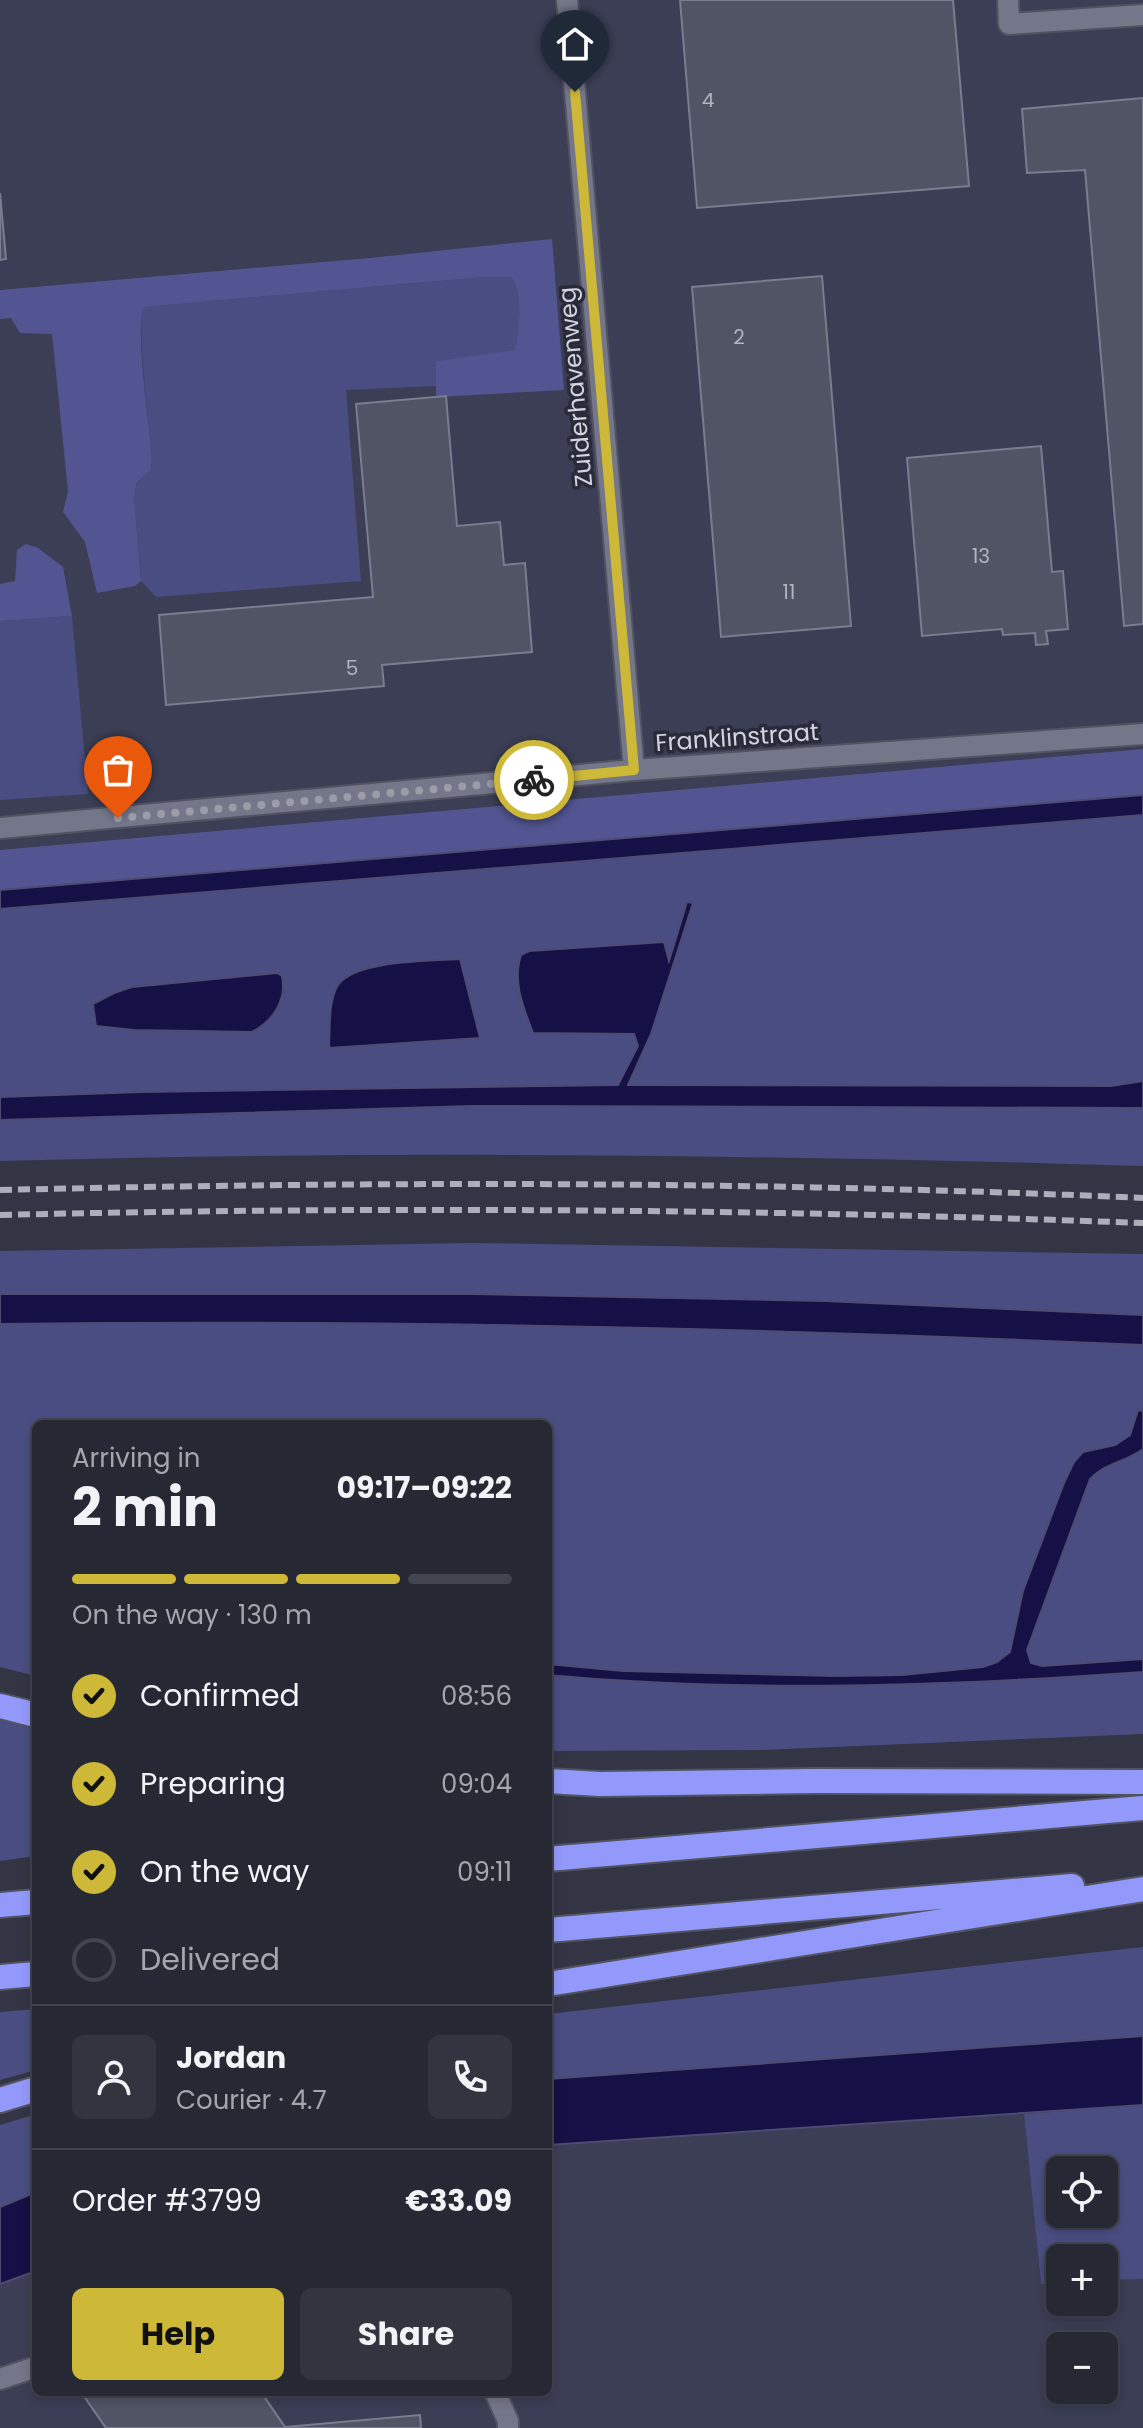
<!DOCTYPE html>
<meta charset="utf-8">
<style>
body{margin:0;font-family:Poppins,sans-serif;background:#323440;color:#f1f3f6;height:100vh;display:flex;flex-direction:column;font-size:30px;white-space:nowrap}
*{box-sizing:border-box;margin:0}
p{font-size:26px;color:#a4a6ac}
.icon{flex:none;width:44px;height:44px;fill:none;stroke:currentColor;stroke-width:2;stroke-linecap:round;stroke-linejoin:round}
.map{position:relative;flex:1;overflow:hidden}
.sheet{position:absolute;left:32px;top:1420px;width:520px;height:976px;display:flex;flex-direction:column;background:#262834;border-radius:12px;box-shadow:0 4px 12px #0003,0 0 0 2px #42444f}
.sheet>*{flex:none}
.fabs{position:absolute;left:1046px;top:2156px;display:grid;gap:16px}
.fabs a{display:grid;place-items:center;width:72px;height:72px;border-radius:12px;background:#262834;box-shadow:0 4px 12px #0003,0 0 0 2px #42444f;font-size:40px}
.pin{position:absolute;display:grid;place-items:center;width:68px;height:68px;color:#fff;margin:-82px -34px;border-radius:50% 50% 50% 0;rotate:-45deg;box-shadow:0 0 8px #0007}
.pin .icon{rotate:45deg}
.courier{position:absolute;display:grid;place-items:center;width:80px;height:80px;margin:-40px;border:6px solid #ceb838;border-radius:50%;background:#fff;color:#222;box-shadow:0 2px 10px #0007}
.headline em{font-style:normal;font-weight:700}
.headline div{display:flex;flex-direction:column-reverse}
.headline{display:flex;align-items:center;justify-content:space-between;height:136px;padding:0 40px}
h1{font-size:52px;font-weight:700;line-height:60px}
.bar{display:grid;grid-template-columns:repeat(4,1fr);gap:12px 8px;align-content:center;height:96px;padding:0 40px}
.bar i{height:10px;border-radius:6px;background:#42444f}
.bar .on{background:#ceb838}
.bar p{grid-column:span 4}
.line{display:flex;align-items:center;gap:20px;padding:0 40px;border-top:2px solid #42444f}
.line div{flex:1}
.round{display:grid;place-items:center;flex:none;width:84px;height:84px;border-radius:12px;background:#323440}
ol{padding:0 40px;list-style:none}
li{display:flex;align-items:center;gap:24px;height:88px}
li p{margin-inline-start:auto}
li .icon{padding:8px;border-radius:50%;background:#ceb838;color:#111;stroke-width:4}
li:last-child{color:#a4a6ac}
li i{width:44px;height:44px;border:4px solid #42444f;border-radius:50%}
.primary-button{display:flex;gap:16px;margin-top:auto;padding:16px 40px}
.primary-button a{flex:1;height:92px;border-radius:12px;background:#ceb838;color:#111;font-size:32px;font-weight:700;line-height:92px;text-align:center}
.primary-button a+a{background:#323440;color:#f1f3f6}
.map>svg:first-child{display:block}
</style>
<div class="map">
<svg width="1143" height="2428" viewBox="0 0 1143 2428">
<rect width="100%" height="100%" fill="#333545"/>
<!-- built -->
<path fill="#3b3e54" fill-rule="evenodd" d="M0 0H1143V805L0 902Z
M1024 2114 1041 2283H1060V2302H1104V2280L1143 2278V2428H0V2284L36 2271V2392H548V2145ZM1060 2346H1104V2390H1060Z"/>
<!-- green -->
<path fill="#494d81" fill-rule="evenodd" d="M484 277H511C524 296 519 329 515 351L436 361V386L346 390 361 581 156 597 141 581 134 496 137 482 151 470 152 456C150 431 136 321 143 307Z
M72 616 88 794 0 800V621Z
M1143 815V1166C762 1155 381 1150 0 1161V909Z
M472 1243 1143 1254V1734L760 1750 548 1751V1424H36V1676L0 1667V1251Z
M0 1719 36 1728V1856L0 1861Z
M1143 1947V2036L548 2079V2014Z
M36 2009V2070L0 2080V2012Z
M1143 2105V2279L1104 2280V2258H1060V2283L1041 2284 1024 2114ZM1060 2170H1104V2214H1060Z
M36 2114V2192L0 2207V2125Z"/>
<!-- forest -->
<path fill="#525591" d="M552 239 564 390 436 397V361L515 350C519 329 524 296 511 277H484L144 307C134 323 150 430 152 456L151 470 137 482 134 496 141 581 135 586 97 593 85 542 63 512 68 491 52 334 20 333 11 318 0 319V290L369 258Z
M26 544 38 548 63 567 72 616 0 621V584L15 581 17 550Z
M1143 749V795L0 890V850Z"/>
<!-- water -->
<path fill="#151045" stroke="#4e4b73" stroke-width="2" d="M1143 795V815L0 909V890Z
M687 902 693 903 651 1034 628 1085 1111 1086 1143 1081V1108L471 1106 0 1120V1097L141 1092 618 1085 638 1046 634 1034 533 1033C524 1009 512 982 521 955L529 951 664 942 669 961Z
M460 959 480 1038 329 1048C330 1030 328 1001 338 985 355 960 432 961 460 959Z
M277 973 282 976C287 1000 273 1021 252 1032L134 1030 96 1026 93 1004 114 993 132 987Z
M473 1294 825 1301 1143 1315V1345C762 1328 381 1319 0 1324V1294Z
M1138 1410 1143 1411V1449C1126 1462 1105 1463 1090 1479L1027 1650 1031 1663 1042 1666 1143 1659V1672C945 1686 746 1693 548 1675V1664L623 1671 835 1676 902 1675 983 1667 997 1662 1010 1652 1023 1591 1064 1483 1074 1462 1083 1452 1115 1445 1130 1435Z
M1143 2036V2105L548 2145V2079Z
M36 2192V2271L0 2284V2207Z"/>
<!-- building -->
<path fill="#515465" stroke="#7a7c8f" stroke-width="2" d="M680 0H953L969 186 697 208Z
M1143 98V624L1124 626 1085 170 1027 173 1022 109Z
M0 193 6 259 0 260Z
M822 276 851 626 721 637 692 287Z
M446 396 457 526 500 522 504 565 525 563 532 652 382 665 384 686 166 705 159 615 373 597 356 404Z
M1041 446 1052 572 1063 571 1068 629 1046 631 1048 644 1036 645 1035 633 1003 635 1002 629 922 636 907 458Z
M81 2392H261L285 2427 420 2415 421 2428H106Z"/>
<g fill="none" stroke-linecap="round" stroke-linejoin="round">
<!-- service casing -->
<g stroke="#525361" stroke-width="24">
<path id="service" d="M1008 0 1009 24 1143 15
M0 2379 36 2367
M495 2392 508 2421V2428"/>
</g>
<!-- minor casing -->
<g stroke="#525361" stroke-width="24">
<path id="minor" d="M567 0 634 770
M0 828 634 770 1143 734"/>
</g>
<!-- motorway casing -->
<g stroke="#525361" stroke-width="28">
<path id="motorway" d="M0 1706 36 1715
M548 1781 600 1784 814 1781 1143 1782
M548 1859 1143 1808
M0 1905 36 1902
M548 1930 1072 1886
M0 1977 36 1974
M548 1984 1143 1889
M0 2100 36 2089"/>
</g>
<!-- service -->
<use href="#service" stroke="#747689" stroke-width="20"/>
<!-- minor -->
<use href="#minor" stroke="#747689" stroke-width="20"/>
<!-- motorway -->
<use href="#motorway" stroke="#9399fb" stroke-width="24"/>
<!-- rail -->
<path stroke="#acaeb9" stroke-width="6" stroke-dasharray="12 6" stroke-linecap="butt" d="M0 1190C381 1181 762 1181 1143 1198
M0 1215C381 1206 762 1209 1143 1223"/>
</g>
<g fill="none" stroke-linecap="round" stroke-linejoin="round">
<!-- done -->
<path stroke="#9a9ca8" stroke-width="8" stroke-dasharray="0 14.4" d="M118 818 534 780"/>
<!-- route -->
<path stroke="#ceb838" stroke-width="10" d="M534 780 634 770 575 92"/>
</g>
<g text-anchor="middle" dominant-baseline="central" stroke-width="7" stroke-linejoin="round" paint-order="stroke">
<!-- number labels -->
<g font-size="20" fill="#b2b4c0">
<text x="708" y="100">4</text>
<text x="739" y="337">2</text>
<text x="981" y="556">13</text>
<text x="789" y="592">11</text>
<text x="352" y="668">5</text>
</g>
<!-- street labels -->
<g font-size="24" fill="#d2d4de" stroke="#292b3b">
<text transform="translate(575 387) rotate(-95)">Zuiderhavenweg</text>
<text transform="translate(737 737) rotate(-4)">Franklinstraat</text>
</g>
</g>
</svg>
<div class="fabs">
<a><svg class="icon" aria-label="locate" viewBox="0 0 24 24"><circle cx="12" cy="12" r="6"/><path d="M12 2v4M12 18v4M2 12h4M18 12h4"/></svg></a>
<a>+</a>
<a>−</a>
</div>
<div class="pin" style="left:118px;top:818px;background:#ea580c"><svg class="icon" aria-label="bag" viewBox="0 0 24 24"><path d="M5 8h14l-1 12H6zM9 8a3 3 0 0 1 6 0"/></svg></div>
<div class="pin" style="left:575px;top:92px;background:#1f2937"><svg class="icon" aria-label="home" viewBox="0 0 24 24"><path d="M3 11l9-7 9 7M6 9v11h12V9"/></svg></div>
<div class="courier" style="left:534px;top:780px"><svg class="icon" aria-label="bike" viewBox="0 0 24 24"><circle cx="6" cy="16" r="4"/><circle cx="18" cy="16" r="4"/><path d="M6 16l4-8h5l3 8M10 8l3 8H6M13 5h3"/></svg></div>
<section class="sheet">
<div class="headline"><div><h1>2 min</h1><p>Arriving in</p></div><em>09:17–09:22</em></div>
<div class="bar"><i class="on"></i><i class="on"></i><i class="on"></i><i></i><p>On the way · 130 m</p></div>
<ol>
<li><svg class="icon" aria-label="check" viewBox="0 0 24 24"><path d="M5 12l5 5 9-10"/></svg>Confirmed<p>08:56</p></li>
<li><svg class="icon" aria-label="check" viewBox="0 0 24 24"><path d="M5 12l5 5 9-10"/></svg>Preparing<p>09:04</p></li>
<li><svg class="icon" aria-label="check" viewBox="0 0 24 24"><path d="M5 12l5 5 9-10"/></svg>On the way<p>09:11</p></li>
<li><i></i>Delivered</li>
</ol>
<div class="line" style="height:144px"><a class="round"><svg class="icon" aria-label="person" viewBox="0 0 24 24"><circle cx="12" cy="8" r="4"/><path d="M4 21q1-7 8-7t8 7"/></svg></a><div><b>Jordan</b><p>Courier · 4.7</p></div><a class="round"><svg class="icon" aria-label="phone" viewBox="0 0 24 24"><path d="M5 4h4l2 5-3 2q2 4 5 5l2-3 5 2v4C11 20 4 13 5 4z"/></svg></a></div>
<div class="line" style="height:104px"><div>Order #3799</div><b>€33.09</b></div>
<div class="primary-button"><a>Help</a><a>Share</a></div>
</section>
</div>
